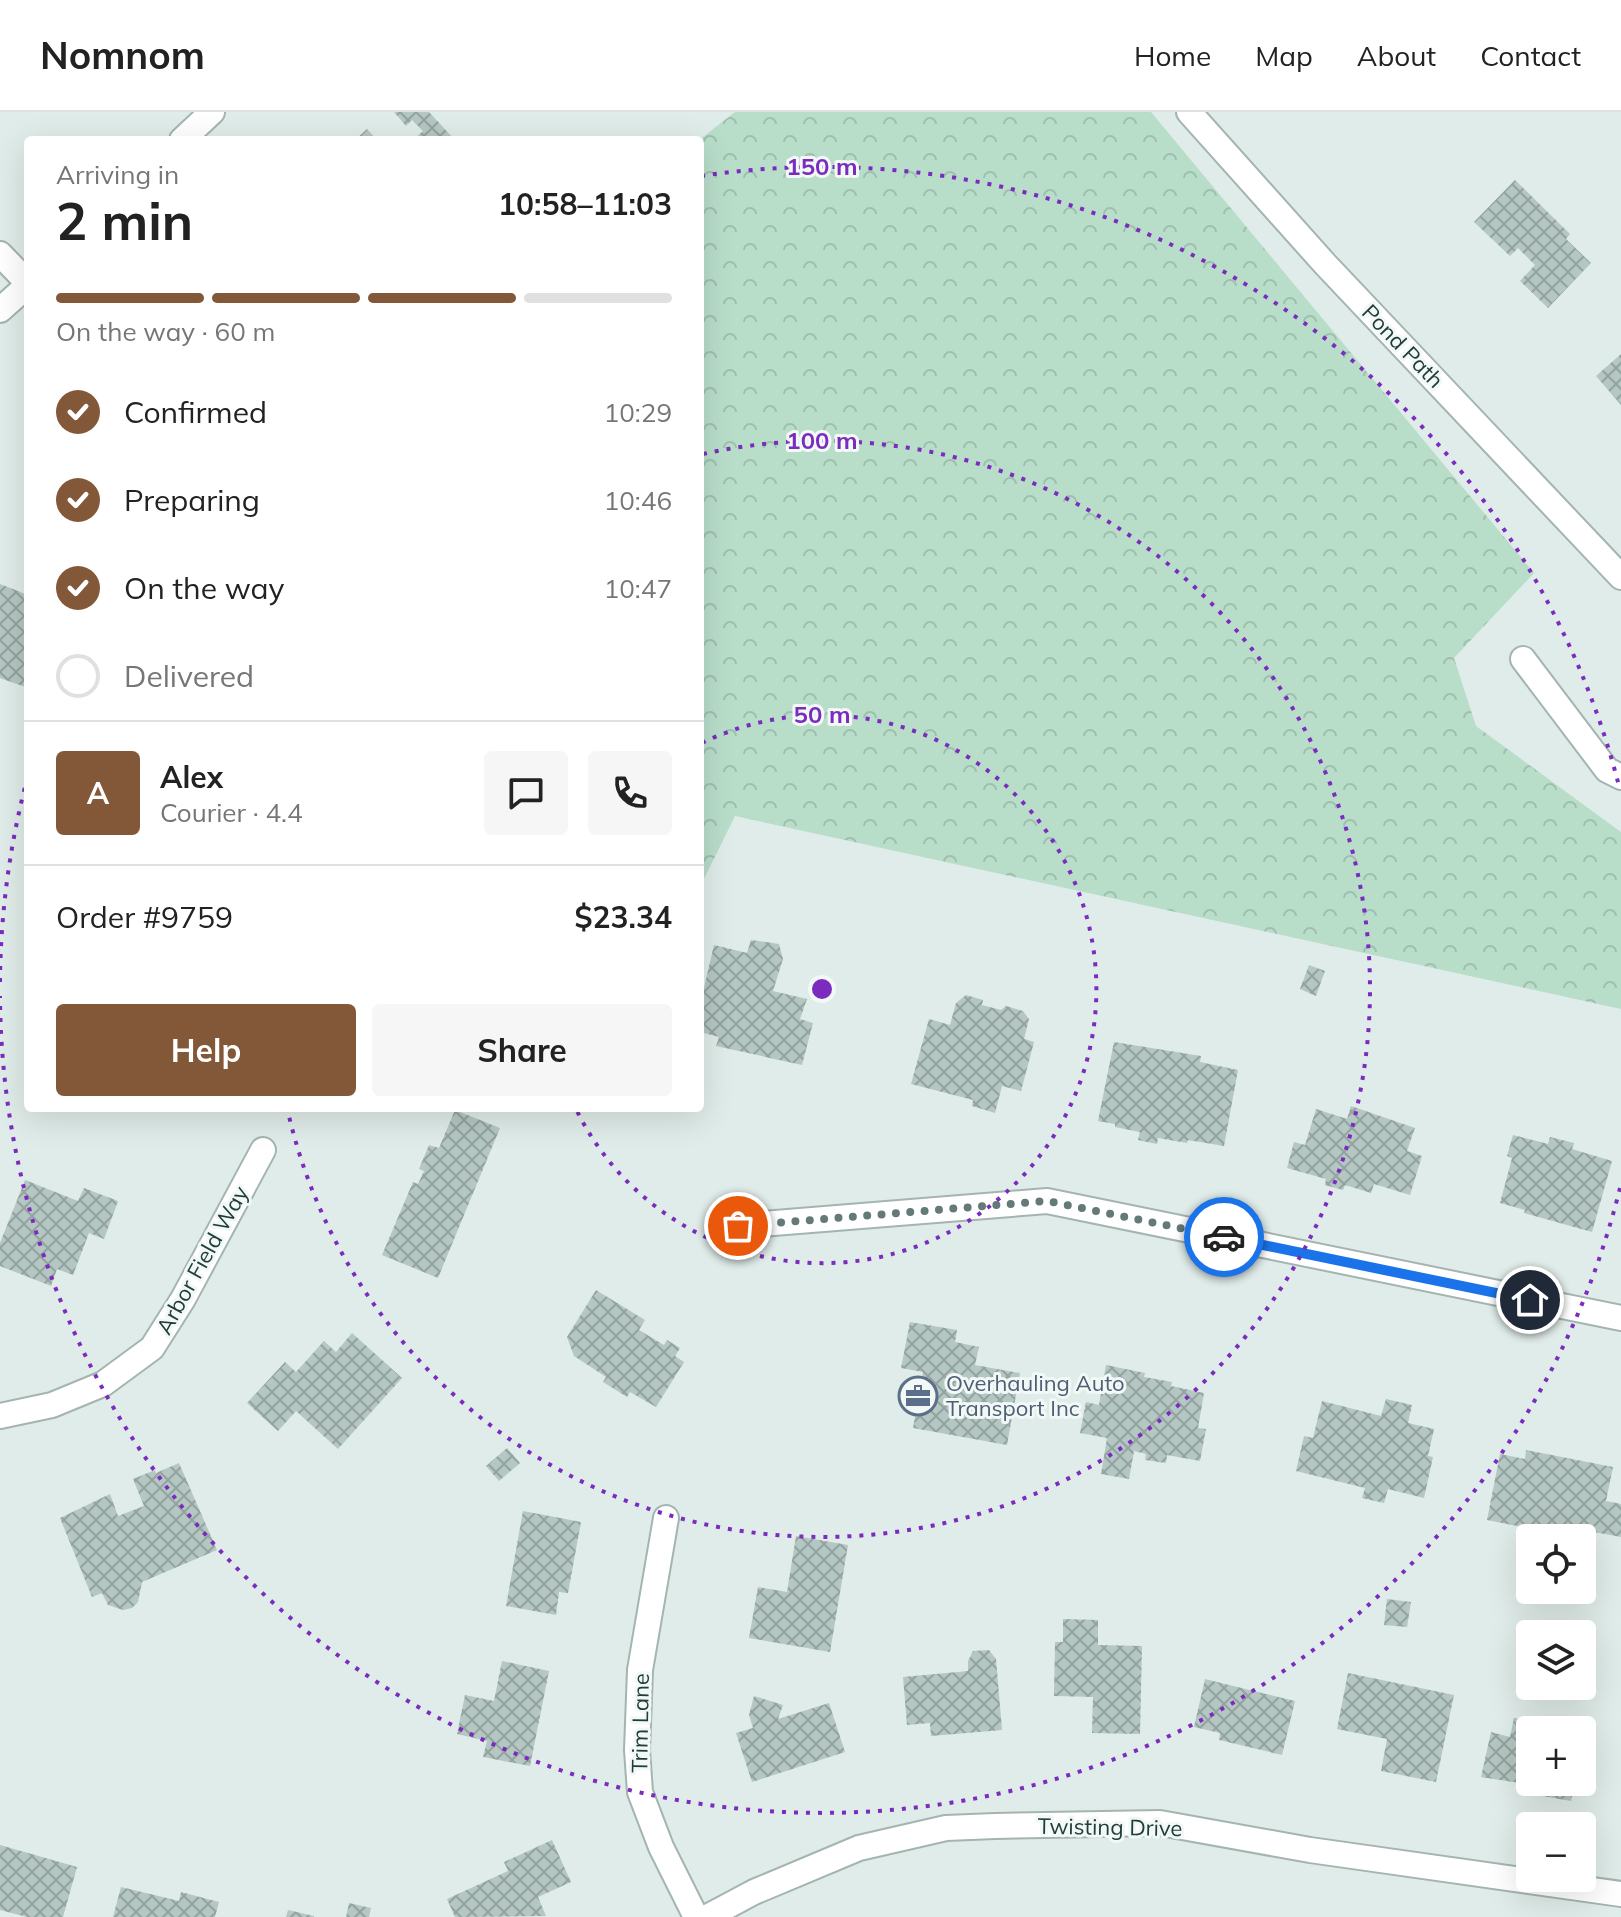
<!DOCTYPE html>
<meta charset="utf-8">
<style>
body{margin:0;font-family:Mulish,sans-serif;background:#f6f6f6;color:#222;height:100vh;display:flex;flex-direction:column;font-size:30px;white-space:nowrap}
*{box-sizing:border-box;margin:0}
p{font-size:26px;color:#767676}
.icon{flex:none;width:44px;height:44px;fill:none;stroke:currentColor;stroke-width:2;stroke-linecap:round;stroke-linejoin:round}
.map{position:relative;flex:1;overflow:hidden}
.panel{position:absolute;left:24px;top:24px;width:680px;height:976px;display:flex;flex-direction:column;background:#fff;border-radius:8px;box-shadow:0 8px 32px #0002}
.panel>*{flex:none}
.controls{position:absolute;left:1516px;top:1412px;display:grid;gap:16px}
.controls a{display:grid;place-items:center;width:80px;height:80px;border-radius:8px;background:#fff;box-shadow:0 8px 32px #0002;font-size:40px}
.pin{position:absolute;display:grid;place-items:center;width:68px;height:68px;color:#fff;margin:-34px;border:4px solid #fff;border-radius:50%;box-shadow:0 2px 8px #0007}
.courier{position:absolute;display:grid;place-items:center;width:80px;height:80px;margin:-40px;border:6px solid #1a73e8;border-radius:50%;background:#fff;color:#222;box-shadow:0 2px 10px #0007}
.headline em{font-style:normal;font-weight:700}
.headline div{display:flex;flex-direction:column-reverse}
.headline{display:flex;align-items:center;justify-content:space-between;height:136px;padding:0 32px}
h1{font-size:52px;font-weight:700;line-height:60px}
.bar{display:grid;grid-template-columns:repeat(4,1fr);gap:12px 8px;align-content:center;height:96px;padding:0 32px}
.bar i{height:10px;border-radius:6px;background:#e0e0e0}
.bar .current{background:#825838}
.bar p{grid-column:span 4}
.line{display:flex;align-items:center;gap:20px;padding:0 32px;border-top:2px solid #e0e0e0}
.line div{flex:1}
.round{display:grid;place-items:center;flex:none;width:84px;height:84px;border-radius:8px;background:#f6f6f6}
ol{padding:0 32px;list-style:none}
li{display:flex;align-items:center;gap:24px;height:88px}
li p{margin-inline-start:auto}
li .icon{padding:8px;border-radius:50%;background:#825838;color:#fff;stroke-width:4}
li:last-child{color:#767676}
li i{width:44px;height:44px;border:4px solid #e0e0e0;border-radius:50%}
.action{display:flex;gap:16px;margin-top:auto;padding:16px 32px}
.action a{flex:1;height:92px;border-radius:8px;background:#825838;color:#fff;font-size:32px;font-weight:700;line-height:92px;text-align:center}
.action a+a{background:#f6f6f6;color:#222}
header{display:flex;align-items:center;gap:48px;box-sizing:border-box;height:112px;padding:0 40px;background:#fff;border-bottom:2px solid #e0e0e0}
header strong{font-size:38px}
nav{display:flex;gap:44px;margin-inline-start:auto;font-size:28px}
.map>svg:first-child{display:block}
</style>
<header>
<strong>Nomnom</strong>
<nav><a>Home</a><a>Map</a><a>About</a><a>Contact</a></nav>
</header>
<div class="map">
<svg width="1621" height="1805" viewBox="0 0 1621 1805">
<defs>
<pattern id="forest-crowns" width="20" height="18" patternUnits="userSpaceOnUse" patternTransform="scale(2)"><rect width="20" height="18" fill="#b8deca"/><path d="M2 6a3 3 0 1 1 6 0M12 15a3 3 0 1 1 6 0" fill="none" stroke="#9ebfae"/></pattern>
<pattern id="building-cross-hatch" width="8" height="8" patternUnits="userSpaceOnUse" patternTransform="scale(2)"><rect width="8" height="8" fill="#b5c7c2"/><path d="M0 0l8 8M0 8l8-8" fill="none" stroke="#93a39f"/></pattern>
</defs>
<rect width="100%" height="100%" fill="#e0ece9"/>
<!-- forest -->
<path fill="url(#forest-crowns)" d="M735 0H1151L1534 461 1454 546 1476 614 1621 720V897L735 704 700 775 699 28Z"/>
<!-- building -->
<path fill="url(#building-cross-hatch)" d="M394 0H429L455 28H413L423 19 412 8 406 14Z
M367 17 377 28H355Z
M1515 68 1570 122 1566 127 1591 151 1548 196 1520 169 1535 153 1518 136 1510 144 1474 110Z
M1621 242V293L1596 264Z
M0 472 28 483V576L0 566Z
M751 828 779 832 783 847 773 879 807 887 800 907 813 911 802 953 716 934 719 925 700 920V893L714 833 747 841Z
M1309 853 1325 859 1316 884 1300 877Z
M966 883 983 888 982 893 1001 898 1006 894 1023 899 1029 907 1024 927 1034 930 1021 979 1002 974 995 1001 972 994 973 988 911 972 929 907 950 913 956 891Z
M1114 930 1201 944 1200 950 1238 958 1224 1034 1188 1028 1187 1031 1158 1026 1157 1032 1138 1028 1140 1020 1115 1015V1012L1098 1009Z
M1351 994 1415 1016 1407 1039 1422 1044 1410 1083 1374 1072 1371 1081 1345 1073 1343 1078 1325 1073 1326 1067 1287 1056 1294 1030 1305 1033 1316 997 1347 1007Z
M455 998 500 1016 438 1166 382 1143 413 1070 418 1072 424 1059 419 1057 429 1033 439 1036Z
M1513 1023 1548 1032 1550 1025 1574 1031 1572 1037 1612 1049 1592 1120 1524 1101 1525 1098 1500 1091 1512 1046 1507 1044Z
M25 1068 78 1089 84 1076 118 1089 104 1127 89 1121 73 1163 57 1157 51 1174 0 1154V1131Z
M596 1178 645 1208 639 1218 664 1233 667 1228 680 1236 675 1244 684 1250 656 1295 630 1280 627 1285 603 1270 606 1265 574 1244 567 1225Z
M910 1210 957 1218 955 1230 979 1235 975 1253 1020 1261 1007 1333 913 1316 923 1260 901 1256Z
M352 1221 402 1266 338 1337 296 1299 278 1319 247 1291 285 1250 296 1260 324 1229 336 1240Z
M1106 1253 1145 1261 1144 1265 1172 1270 1171 1274 1204 1281 1198 1316 1206 1317 1200 1349 1167 1343 1166 1351 1145 1348 1146 1342 1134 1339 1129 1367 1101 1362 1107 1326 1080 1321 1086 1290 1099 1293Z
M1386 1287 1412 1293 1408 1311 1434 1317 1428 1344 1433 1345 1424 1386 1388 1377 1384 1391 1362 1386 1365 1376 1296 1359 1304 1324 1313 1326 1322 1289 1381 1304Z
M507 1336 520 1351 499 1369 486 1354Z
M1526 1338 1613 1355 1606 1389 1621 1392V1425L1594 1420 1593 1426 1548 1417 1547 1426 1526 1422 1527 1416 1487 1408 1500 1342 1525 1347Z
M179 1351 217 1438 142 1470 138 1490 132 1496 123 1498 108 1493 102 1481 92 1485 60 1406 110 1382 118 1404 144 1394 133 1367 155 1358 156 1361Z
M523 1399 581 1410 568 1481 559 1480 556 1503 506 1494Z
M796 1424 848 1433 830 1540 749 1526 758 1475 787 1480Z
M1387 1487 1411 1490 1407 1515 1384 1513Z
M1063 1507 1098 1508V1533L1142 1534 1140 1622 1092 1621 1093 1585 1054 1584 1055 1530H1063Z
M989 1538 996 1547 1002 1618 931 1624 930 1611 907 1613 903 1565 968 1559V1549L973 1539Z
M502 1549 549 1559 530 1654 483 1645 487 1629 457 1622 465 1583 494 1589Z
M1348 1561 1454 1583 1436 1670 1381 1659 1387 1627 1337 1617Z
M1205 1567 1295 1589 1282 1643 1219 1628 1220 1621 1194 1615Z
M754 1584 783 1593 778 1607 829 1591 845 1640 752 1670 736 1621 753 1616 749 1603Z
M1514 1606 1551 1611 1549 1618H1530V1670H1576L1571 1689 1536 1683 1538 1674 1481 1665 1491 1620 1510 1625Z
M552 1728 571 1770 538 1785 546 1804 455 1805 447 1787 508 1759 504 1750Z
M0 1733 77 1755 63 1805H27L0 1798Z
M121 1775 179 1789 181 1780 219 1790 215 1805H113Z
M349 1791 371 1796 369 1805H346Z
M288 1798 314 1804V1805H286Z"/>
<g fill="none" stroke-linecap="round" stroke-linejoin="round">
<!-- minor casing -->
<g stroke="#a3b4b1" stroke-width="28">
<path id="minor" d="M1189 0 1325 152 1621 465
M182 28 212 0
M0 142 28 171
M0 198 28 173
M1523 547 1607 658 1621 665
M738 1114 1047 1089 1621 1206
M0 1304 52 1293 103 1272 152 1236 183 1187 263 1038
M666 1406 640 1558 637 1638 640 1680 661 1735 696 1805
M707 1805 754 1780 859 1736 946 1716 995 1714 1160 1711 1310 1738 1621 1782"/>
</g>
<!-- minor -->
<use href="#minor" stroke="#fff" stroke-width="24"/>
</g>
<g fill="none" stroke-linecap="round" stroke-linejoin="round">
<!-- done -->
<path stroke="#637a78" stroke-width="8" stroke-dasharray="0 14.4" d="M738 1114 1047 1089 1224 1125"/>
<!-- route -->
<path stroke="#1a73e8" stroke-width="10" d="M1224 1125 1530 1188"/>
</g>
<!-- distance rings -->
<g fill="none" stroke="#7b2cbf" stroke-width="4" stroke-dasharray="4 8">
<path d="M702 631A274 274 0 1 1 576 997"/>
<path d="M703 342A548 548 0 1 1 288 1000"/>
<path d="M1620 1076A822 822 0 0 1 0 884M0 870A822 822 0 0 1 26 671M701 64A822 822 0 0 1 1620 678"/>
</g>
<!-- icons -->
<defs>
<g id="office-ring" transform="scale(2)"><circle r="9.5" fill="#f1f8f6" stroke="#5c6f8a" stroke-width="1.5"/><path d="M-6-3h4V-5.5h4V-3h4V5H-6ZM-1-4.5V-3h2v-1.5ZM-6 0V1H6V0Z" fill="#5c6f8a"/></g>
</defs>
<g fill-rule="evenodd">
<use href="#office-ring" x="918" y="1284"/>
</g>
<g text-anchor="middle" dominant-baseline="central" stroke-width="6" stroke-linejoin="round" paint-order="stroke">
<!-- street labels -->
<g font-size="22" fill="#203d3b" stroke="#f1f8f6">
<text transform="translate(1403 234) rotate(46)">Pond Path</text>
<text transform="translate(202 1148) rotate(-61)">Arbor Field Way</text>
<text transform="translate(640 1611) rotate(-89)">Trim Lane</text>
<text transform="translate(1110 1715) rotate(1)">Twisting Drive</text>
</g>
<!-- service labels -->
<g font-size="22" fill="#4e5e75" stroke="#f1f8f6" text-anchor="start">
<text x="946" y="1271">Overhauling Auto<tspan x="946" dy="25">Transport Inc</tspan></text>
</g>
</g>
<circle cx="822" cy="877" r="12" fill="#7b2cbf" stroke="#f1f8f6" stroke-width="4"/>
<g font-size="24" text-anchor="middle" font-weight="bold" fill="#7b2cbf" stroke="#f1f8f6" stroke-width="6" stroke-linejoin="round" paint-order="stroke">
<text x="822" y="63">150 m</text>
<text x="822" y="337">100 m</text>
<text x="822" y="611">50 m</text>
</g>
</svg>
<div class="controls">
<a><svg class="icon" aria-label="locate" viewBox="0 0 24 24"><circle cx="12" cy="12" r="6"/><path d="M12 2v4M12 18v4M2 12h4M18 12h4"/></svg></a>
<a><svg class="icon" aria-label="layers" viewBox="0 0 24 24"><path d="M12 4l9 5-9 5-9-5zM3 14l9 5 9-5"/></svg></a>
<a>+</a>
<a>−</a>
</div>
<div class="pin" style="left:738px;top:1114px;background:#ea580c"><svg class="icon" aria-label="bag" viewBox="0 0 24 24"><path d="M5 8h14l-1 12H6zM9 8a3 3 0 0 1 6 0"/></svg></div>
<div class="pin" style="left:1530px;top:1188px;background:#1f2937"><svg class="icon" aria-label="home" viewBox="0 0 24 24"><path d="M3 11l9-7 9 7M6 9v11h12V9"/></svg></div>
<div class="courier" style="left:1224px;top:1125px"><svg class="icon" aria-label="car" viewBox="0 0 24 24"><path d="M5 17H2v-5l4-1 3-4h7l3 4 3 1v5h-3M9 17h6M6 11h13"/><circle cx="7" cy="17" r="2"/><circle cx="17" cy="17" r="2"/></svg></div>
<section class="panel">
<div class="headline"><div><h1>2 min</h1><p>Arriving in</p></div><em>10:58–11:03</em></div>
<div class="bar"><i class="current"></i><i class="current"></i><i class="current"></i><i></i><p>On the way · 60 m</p></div>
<ol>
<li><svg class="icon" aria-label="check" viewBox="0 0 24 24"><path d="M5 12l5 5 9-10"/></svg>Confirmed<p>10:29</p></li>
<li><svg class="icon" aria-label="check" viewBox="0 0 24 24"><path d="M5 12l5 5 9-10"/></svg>Preparing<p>10:46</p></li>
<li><svg class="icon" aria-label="check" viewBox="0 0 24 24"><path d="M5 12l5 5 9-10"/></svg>On the way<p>10:47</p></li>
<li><i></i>Delivered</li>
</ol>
<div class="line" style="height:144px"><b class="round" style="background:#825838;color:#fff">A</b><div><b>Alex</b><p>Courier · 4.4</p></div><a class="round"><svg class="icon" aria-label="chat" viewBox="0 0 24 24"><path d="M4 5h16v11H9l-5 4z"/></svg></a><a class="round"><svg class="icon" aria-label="phone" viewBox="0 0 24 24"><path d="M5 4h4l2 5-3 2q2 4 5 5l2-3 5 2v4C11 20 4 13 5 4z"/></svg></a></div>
<div class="line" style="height:104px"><div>Order #9759</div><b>$23.34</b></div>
<div class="action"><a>Help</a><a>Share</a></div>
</section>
</div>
